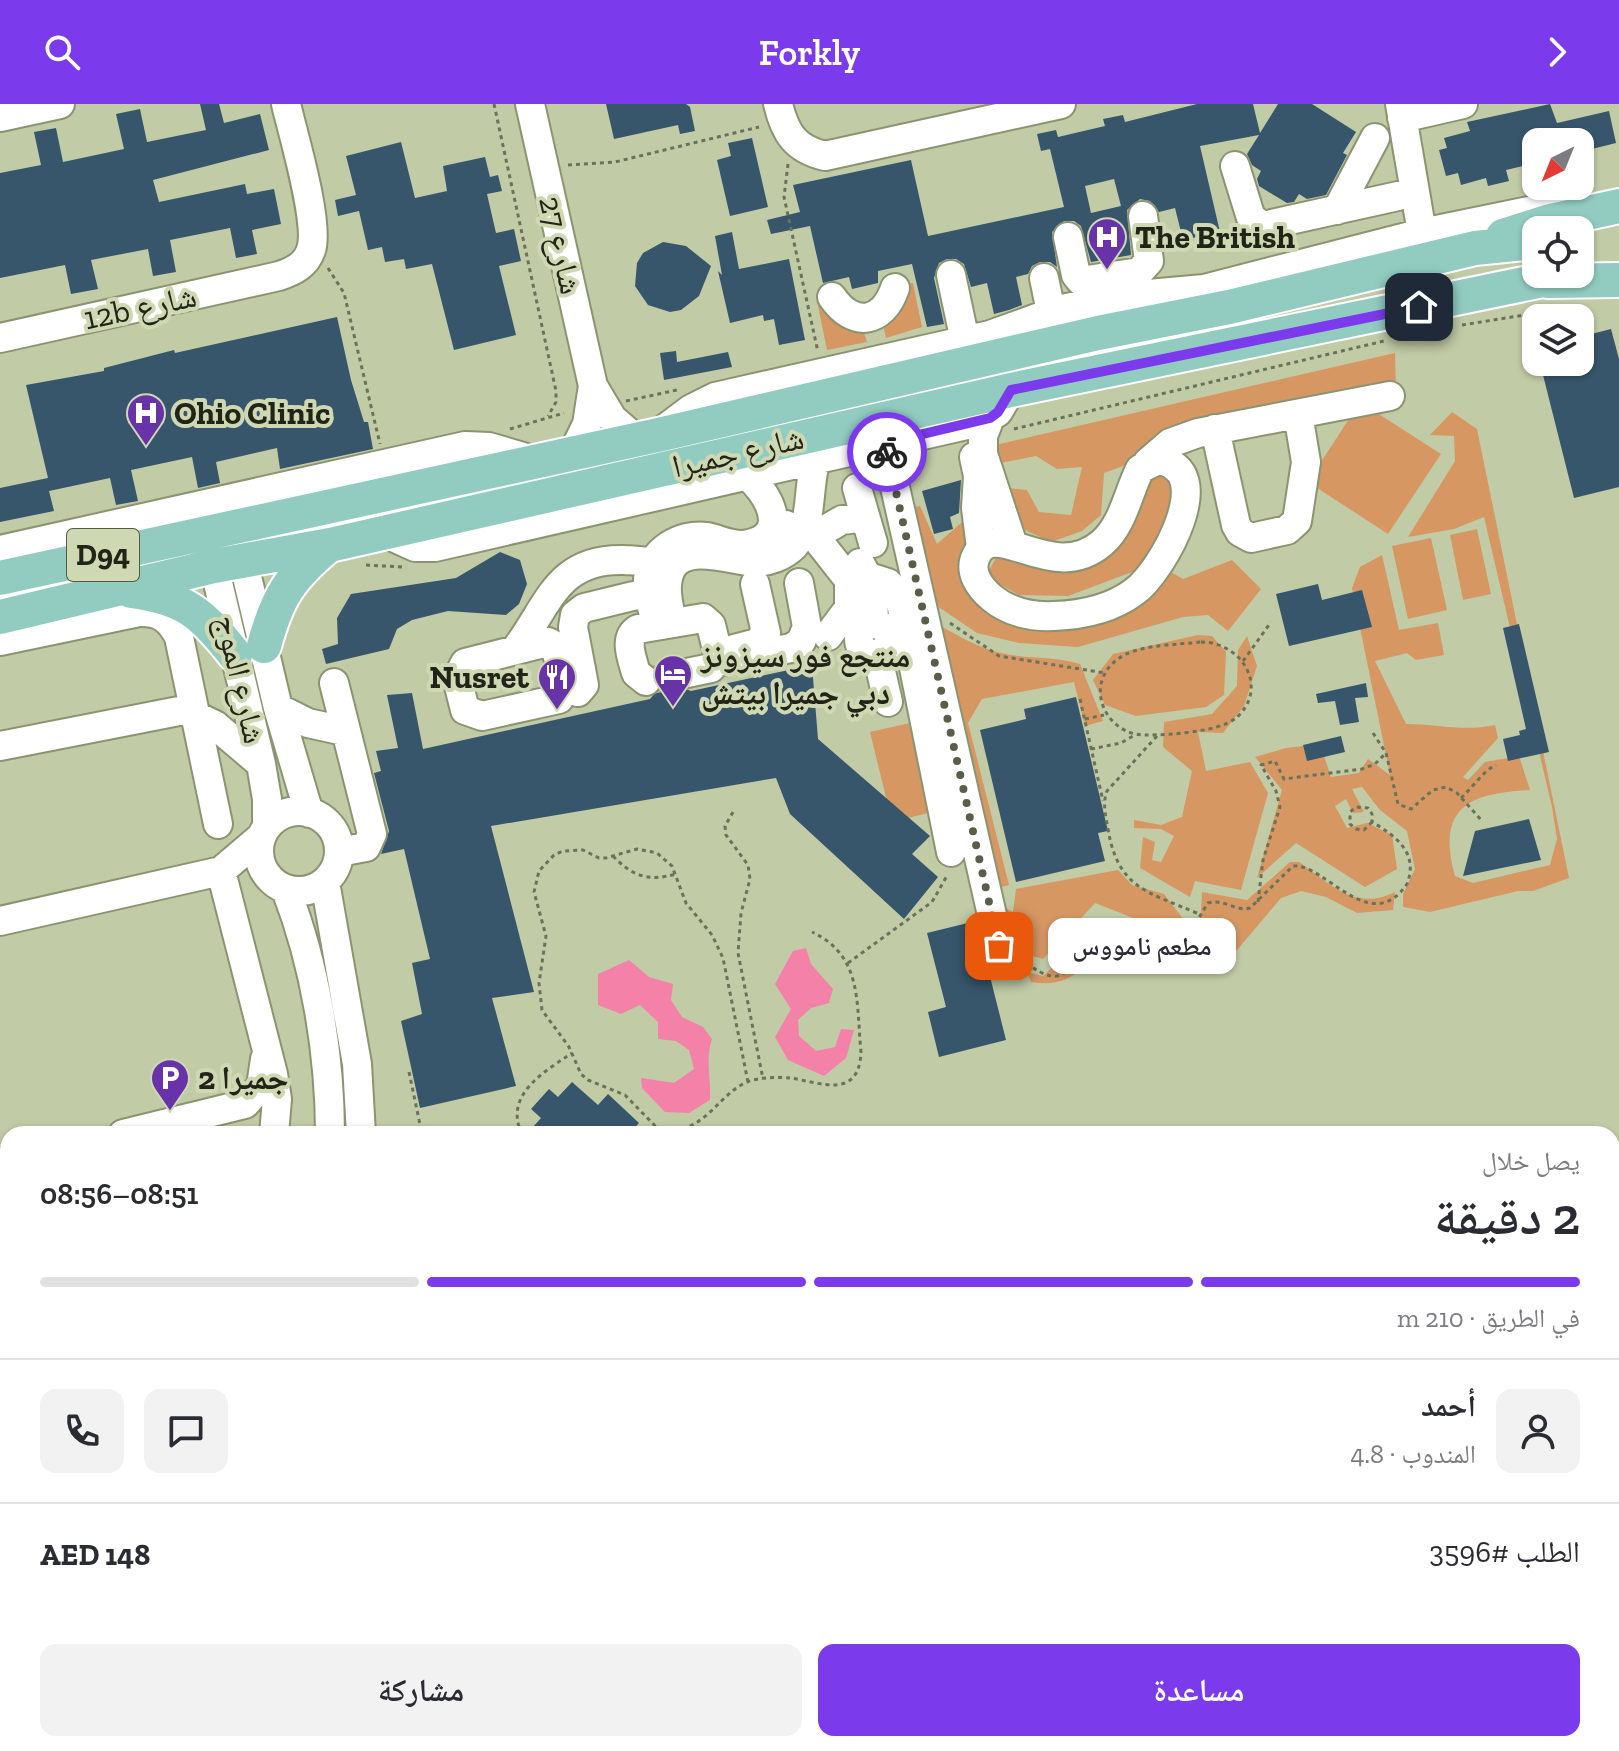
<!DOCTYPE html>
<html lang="ar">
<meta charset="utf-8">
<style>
body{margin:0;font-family:"Zilla Slab","Noto Naskh Arabic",serif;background:#f2f2f3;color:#2b2b33;direction:rtl;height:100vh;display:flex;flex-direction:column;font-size:30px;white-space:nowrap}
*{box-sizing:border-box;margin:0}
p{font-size:26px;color:#7c7c81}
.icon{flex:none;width:44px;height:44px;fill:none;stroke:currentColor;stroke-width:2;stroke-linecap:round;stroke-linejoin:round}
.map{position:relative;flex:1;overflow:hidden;direction:ltr}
.details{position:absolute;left:0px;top:1022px;width:1620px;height:626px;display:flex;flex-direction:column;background:#fff;border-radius:24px 24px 0 0;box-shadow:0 2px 6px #0004;direction:rtl}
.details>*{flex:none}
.needle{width:52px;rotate:223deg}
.fabs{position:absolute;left:1522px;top:24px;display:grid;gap:16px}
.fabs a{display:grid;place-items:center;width:72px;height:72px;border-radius:16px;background:#fff;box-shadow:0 2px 6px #0004;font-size:40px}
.pin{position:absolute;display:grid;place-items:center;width:68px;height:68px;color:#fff;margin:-34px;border-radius:16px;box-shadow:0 4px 12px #0006}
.courier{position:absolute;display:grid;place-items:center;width:80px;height:80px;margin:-40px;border:6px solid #7c3aed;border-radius:50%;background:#fff;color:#222;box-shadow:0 2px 10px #0007}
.bubble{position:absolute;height:56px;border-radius:16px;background:#fff;box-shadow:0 2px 6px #0004;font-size:26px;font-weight:600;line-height:56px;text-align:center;direction:rtl}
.headline em{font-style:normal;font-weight:600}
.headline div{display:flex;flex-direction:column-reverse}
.headline{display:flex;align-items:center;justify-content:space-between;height:136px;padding:0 40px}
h1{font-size:52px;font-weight:600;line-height:60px}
.bar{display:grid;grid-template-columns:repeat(4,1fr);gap:12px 8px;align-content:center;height:96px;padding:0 40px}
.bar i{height:10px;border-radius:6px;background:#e1e1e2}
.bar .selected{background:#7c3aed}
.bar p{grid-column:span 4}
.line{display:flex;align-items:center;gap:20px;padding:0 40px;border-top:2px solid #e1e1e2}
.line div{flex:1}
.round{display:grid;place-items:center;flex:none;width:84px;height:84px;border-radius:16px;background:#f2f2f3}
.primary-button{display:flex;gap:16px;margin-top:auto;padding:16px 40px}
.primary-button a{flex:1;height:92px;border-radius:16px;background:#7c3aed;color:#fff;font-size:32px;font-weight:600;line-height:92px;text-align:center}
.primary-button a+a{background:#f2f2f3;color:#2b2b33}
header{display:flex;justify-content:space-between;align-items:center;height:104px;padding:0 40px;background:#7c3aed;color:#fff;font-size:36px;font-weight:600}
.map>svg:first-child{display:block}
</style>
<header><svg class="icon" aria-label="forward" viewBox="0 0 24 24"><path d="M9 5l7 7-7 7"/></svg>Forkly<svg class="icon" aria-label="search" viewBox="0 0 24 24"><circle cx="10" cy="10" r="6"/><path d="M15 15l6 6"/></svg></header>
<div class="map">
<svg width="1619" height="1647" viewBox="0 0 1619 1647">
<rect width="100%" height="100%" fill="#c1cba6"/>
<!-- green -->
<path fill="#d69763" d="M913 179 922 223 886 234 883 220 897 180Z
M817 197 832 214 862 222 867 238 827 246Z
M1395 249 1396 290 1169 333 1184 389 1155 459 1183 475 1232 456 1261 485 1228 527 1208 511 1183 513 1078 543 1019 539 977 529 937 502 909 465 892 406 920 402 937 440 969 412 972 487 1057 512 1138 477 1132 468 1068 492 1019 491 986 472 1010 428 1068 448 1099 431 1131 359 1104 369 1101 411 1082 427 1051 438 1025 426 1007 384 1027 386 1039 408 1071 411 1082 363 1057 365 1036 352 995 360 991 342Z
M1360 298 1441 350 1388 430 1308 378Z
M1452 308 1477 325 1569 774 1533 787H1518L1430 808 1403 803V790L1415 765 1407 727 1380 706 1362 683 1352 685 1364 708 1353 709 1346 695 1335 702 1347 724 1367 719 1392 731 1397 765 1365 783 1296 739 1257 774 1282 686 1255 653 1286 644 1320 640 1331 673 1359 669 1368 655 1390 671 1352 484 1360 463 1382 451 1399 526 1438 519 1444 551 1416 556 1407 549 1375 557 1406 620C1436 620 1465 628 1495 621L1498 634 1463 673 1468 676 1485 658 1519 652 1530 686C1468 689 1436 704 1455 772L1473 779 1550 761 1557 735 1552 703 1484 413 1454 425 1408 433 1455 357 1454 332 1430 331Z
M1477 425 1491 490 1463 496 1450 431Z
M1431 434 1447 506 1408 515 1392 442Z
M925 513C952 528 981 547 1011 551 1037 555 1052 552 1080 560L1103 617 1085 622 1074 578 982 595 968 619 1009 781 985 787Z
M1198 531 1212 532 1226 548 1224 591 1206 603 1136 612 1105 601 1093 576 1113 550Z
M1247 532 1257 562 1244 602 1223 629 1198 628 1206 667 1250 658 1268 689 1241 786 1195 777 1190 793 1140 764 1143 733 1155 738 1152 756 1161 758 1174 732 1161 725 1134 724V716L1161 721 1182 713 1192 667 1163 643 1164 618 1212 610 1237 582 1238 546Z
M910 619 932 708 892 718 870 628Z
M1290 758H1299C1331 780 1355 808 1395 788L1393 806 1357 809 1326 793 1301 787 1281 794 1237 846 1210 866 1102 852C1076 869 1064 884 1031 878L1027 868 1043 872 1101 818 1158 846 1200 829 1202 788 1247 796Z
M1118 766 1132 781 1164 790 1184 816 1164 826 1095 799 1043 855 1025 850 1002 853 989 796 1013 808 1016 785Z"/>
<!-- water -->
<path fill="#f481a8" d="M806 844 811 860 833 885 829 899 811 904 798 916 799 932 816 947 835 943 841 925 854 926 846 954 824 972 788 956 775 933 791 905 775 880 793 847Z
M629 856 649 873 673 880 671 896 682 913 703 923 712 935C705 956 711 973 710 996L689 1009 665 1008 642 984 641 974 674 979 694 965 689 946 676 937 658 935V918L640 901 621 910 598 901V870Z
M1253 1022 1332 1023 1396 1030H1112Z
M1619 1261V1647H653L650 1640H1612V1275Z
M8 1304V1640H558L560 1647H0V1307Z"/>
<!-- building -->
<path fill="#37566c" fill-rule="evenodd" d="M200 0H219L224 19 260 10 269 46 153 76 159 98 245 80 247 90 274 85 281 120 252 126 257 150 236 154 230 124 170 136 176 168 153 172 148 145 91 156 98 185 71 190 65 161 0 174V69L41 61 34 28 56 24 63 58 124 45 116 10 140 5 147 38 206 26Z
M606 0H686L690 3 695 27 680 30 678 21 614 35Z
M1197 0H1253L1260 29 1278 0H1312L1356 28 1343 49 1347 51 1326 91 1307 95 1299 90 1294 98 1287 99 1259 82 1257 75 1261 67 1252 61 1247 50 1259 31 1200 42 1220 128 1183 136 1175 104 1159 108 1150 97 1140 95 1127 106 1131 151 1091 158 1081 122 1074 117H1064L1052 128 1057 163 1050 158H1040L1032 162 1028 170 1016 173 1022 201 1009 206 994 210 987 179 971 183 964 160 956 155H947L939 159 934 174 944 220 927 223 912 160 878 167V179L852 185 849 173 823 179 810 122 771 130 767 116 800 108 793 81 911 56 928 132 1064 103 1050 45 1041 47 1037 30 1056 26 1058 33 1105 22 1103 15 1123 11 1125 18ZM1114 75 1121 102 1091 109 1085 82Z
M1550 0 1557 19 1609 7 1616 39 1580 48V38H1536V59L1506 66 1509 77 1488 82 1486 74 1461 81 1458 69 1446 72 1439 46 1447 44 1444 34 1470 27 1467 18Z
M752 34 768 103 730 112 717 56 731 52 728 39Z
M401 38 415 94 447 87 443 62 485 53 490 73 498 71 502 87 487 90 496 129 514 125 521 157 499 162 516 231 454 246 432 160 406 165 404 155 385 158 382 143 368 146 359 107 338 112 335 96 356 91 346 52Z
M732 128 739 165 789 155 805 236 779 241 774 215 764 217 763 211 730 219 718 167 722 171 715 132Z
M663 138 686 142 711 162 699 192 681 206 670 208 648 201 635 182 637 159 643 149Z
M337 213 351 276 364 318H368L373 345 280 365 277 344 216 358 220 379 198 384 192 353 131 366 138 397 116 401 110 374 49 387 54 407 0 418V384L48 374 26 281 104 267V264L174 246 175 249Z
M1611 225 1619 255V383L1574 394 1543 271 1587 260 1580 233Z
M676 247 677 258 728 248 732 263 664 276 660 249Z
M961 376 959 409 950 413 953 425 934 430 922 387Z
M500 448 520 456 527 480 519 500 506 511 448 507 412 516 397 525 389 545 326 560 322 545 338 540 337 514 351 490 456 474Z
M1318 480 1322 496 1362 486 1372 523 1289 542 1276 490Z
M1519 520 1549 648 1508 657 1503 635 1520 631 1519 627 1526 625 1503 524Z
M674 559 670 572 674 580 691 587 812 561 818 635 930 732 912 750 938 773 904 815 790 710 776 674 491 722 534 888 492 894 516 982 420 1004 401 917 422 910 412 859 430 855 404 745 381 750 389 727 374 669 381 667 376 647 398 644 387 591 412 589 423 645 650 595 663 580 661 570 655 563Z
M1366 579 1368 593 1355 594 1359 618 1340 621 1335 597 1318 599 1316 590Z
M1076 593 1108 727 1098 729 1105 757 1016 778 980 626 1026 615 1024 605Z
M1341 632 1345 648 1307 657 1303 641Z
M1529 715 1541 756 1463 772 1475 727Z
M976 817 1006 936 939 953 928 908 946 903 927 829Z
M572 978 598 1001 608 990 639 1019 629 1030H541L533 1023 541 1014 531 1005 549 985 558 993Z"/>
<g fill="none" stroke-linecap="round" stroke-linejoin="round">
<!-- minor-tunnel -->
<path stroke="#a1aa89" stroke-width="28" stroke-dasharray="28 14" stroke-linecap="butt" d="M646 577 687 569"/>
<!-- minor casing -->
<g stroke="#8b9471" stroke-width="32">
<path id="minor" d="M530 0 593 282 612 314 636 335
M778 0C785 29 795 45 825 52L1061 0
M1400 0 1422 129
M0 13 60 0
M1402 14 1463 0
M1235 62 1251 114 1263 122 1398 92
M1337 106 1375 34
M1068 133 1076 171 1081 177 1139 168 1149 157 1143 112
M951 171 965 237
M1044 174 1051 208
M832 193C853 224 883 220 895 184
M0 234 279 172C294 167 306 161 311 146 320 120 293 30 286 0
M990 314 983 332V350L1013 441
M1215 325 1236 421 1240 428 1251 434 1287 426 1297 417 1306 358 1298 310
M659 329 691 305 715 293 990 231 1062 205 1126 192 1204 185 1422 129 1563 100
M885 339 999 842
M573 349 587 320 593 282
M974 353 978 372 976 404 981 444
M1158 356C1220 364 1163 467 1134 488 1111 505 1083 511 1054 512 1032 513 1009 508 992 494 980 484 968 468 976 452 995 411 1052 482 1102 439 1123 421 1128 389 1140 365Z
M1148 358 1170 339 1198 329 1390 292
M857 384 873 439
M786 421 816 434 849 476V504L828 532
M823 427 842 416 865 413
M382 428 415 443H435L984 317 998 308 1011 286
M239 439 278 604 309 709
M209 441 261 660 267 695V723
M0 446 465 342 489 343 533 356
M860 459 873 484 874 520
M869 473 888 479 900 494 951 748
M654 511C651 499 647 487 648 475 650 447 681 429 707 433 721 436 735 444 749 440 793 430 767 386 744 369
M672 518C670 507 666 493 667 482 670 432 727 456 754 458 768 458 784 452 794 442 815 419 806 381 817 353
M859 535a15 15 0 1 1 30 0a15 15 0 1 1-30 0Z
M0 537 139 508C159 507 170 515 179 533L218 720
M548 538 555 542 565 580 559 595 482 612 465 606 457 574 465 559Z
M734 545 757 539 766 529 755 480
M515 546C549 502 556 454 624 456 641 457 651 456 664 467
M877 550 888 598
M718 558 791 544 801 538 807 523 799 479
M646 577 636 569C632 554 623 534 638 525L703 514 711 521 719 554 711 564 687 569
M334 579 372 730 366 743 339 748
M578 588 584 581 573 523 575 511 584 504 633 492
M278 604 308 619 344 627
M0 642 184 606 215 621 261 660
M259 747a40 40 0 1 1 80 0a40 40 0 1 1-80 0Z
M221 767 273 970 277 995 274 1030
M325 778 357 960 361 1030
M286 786C315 860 330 950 330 1030
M0 817 221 767 261 733
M123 1030 245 1000 261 982 265 955
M0 1059 8 1057
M0 1213 8 1211
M0 1628 8 1622
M18 1647 27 1640"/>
</g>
<!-- major casing -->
<g stroke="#fff" stroke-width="38">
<path id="major" d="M1503 132 1550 117 1619 102
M1548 177 1619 176
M0 474 658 331 1098 229 1229 203 1475 144 1536 138
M131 487C185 494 202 509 235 551
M0 513 214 462 330 441 1011 286 1572 170
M264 542C277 493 290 473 329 441"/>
</g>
<!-- path -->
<path stroke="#6b7259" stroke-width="3" stroke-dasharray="4 4" stroke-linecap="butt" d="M494 0 556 287V298L548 312
M788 60 784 93 818 248
M568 61 615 58 759 23
M328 164 344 189 380 340
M1462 221 1569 204
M626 297 677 286
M510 325 564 309
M1014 325 1384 237
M366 461 402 463
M950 519 999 552 1105 569
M1201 538C1242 538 1270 584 1236 614 1219 628 1169 631 1146 631 1106 632 1082 581 1118 555 1138 540 1177 541 1201 538Z
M1243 557 1271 518
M1080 595 1103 697
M1085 615 1104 611
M1373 629 1386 649 1398 700 1411 705 1433 686 1446 683 1457 689 1483 718
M1157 632 1107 687C1102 700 1106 712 1108 725 1118 785 1148 788 1199 810
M1091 645 1121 639 1133 632
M1461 694C1473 683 1483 667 1496 661
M733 708 725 722 726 731 748 761 750 775 741 809 738 849 763 975
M613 752C632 772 649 778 676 770
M1258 798 1263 756 1280 703 1276 687 1261 661 1275 657 1284 675 1362 665 1375 660 1386 649
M1020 854C1084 907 1065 829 1103 817 1131 809 1152 844 1178 840L1187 833 1208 799C1224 794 1235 808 1250 804L1293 762C1325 759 1370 834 1407 780 1419 749 1396 732 1372 718V710L1368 704 1356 703 1350 708V720L1356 725 1364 726 1372 718
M848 859 932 798 948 770
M409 968 422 1030
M661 1028 625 991 588 976 581 970 569 943 542 906 539 879 546 832 534 788 539 767 554 751 563 747 583 746 599 754H606L637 745 657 749 672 762 686 799 712 831 723 854 748 978
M522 1030C503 991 544 968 572 949
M659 1030C670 1025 683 1027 694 1020 714 1009 726 987 747 978 759 973 777 973 790 974 819 978 859 997 861 948 856 899 863 852 812 828"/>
<!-- minor -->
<use href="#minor" stroke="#fff" stroke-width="28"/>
<!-- major -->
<use href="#major" stroke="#92ccc1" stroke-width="34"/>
</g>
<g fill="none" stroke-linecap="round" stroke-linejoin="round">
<!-- done -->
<path stroke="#595e48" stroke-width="8" stroke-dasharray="0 14.4" d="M887 348 999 842"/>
<!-- route -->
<path stroke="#7c3aed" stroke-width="10" d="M887 348 885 339 990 314 998 308 1011 286 1419 203"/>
</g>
<!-- icons -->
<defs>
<g id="hospital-pin" transform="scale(2)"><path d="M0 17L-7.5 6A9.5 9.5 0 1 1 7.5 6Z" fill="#6832a9" stroke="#ced8b3"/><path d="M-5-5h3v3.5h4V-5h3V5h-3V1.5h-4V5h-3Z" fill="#fff"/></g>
<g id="hotel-pin" transform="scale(2)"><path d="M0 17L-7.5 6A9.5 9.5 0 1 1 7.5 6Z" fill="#6832a9" stroke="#ced8b3"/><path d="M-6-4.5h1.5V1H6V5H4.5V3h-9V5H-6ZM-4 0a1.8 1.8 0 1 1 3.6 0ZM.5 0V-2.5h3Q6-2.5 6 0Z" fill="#fff"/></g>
<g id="restaurant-pin" transform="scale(2)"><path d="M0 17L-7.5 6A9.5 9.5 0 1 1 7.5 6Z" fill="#6832a9" stroke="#ced8b3"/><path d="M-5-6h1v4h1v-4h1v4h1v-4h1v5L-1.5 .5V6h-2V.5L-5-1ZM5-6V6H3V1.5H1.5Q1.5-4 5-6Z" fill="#fff"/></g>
<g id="parking-pin" transform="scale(2)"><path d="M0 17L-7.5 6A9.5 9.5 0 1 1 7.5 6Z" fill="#6832a9" stroke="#ced8b3"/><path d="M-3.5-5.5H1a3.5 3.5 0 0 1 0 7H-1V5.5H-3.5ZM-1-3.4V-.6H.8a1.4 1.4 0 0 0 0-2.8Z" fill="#fff"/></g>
</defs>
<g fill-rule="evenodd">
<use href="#hospital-pin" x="1107" y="133"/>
<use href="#hospital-pin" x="146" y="309"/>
<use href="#hotel-pin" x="673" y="570"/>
<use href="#restaurant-pin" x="557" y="573"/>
<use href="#parking-pin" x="170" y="974"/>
</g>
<g text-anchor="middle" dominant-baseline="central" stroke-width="8" stroke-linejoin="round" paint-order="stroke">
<!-- shield labels -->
<rect fill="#ced8b3" stroke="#555a45" stroke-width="2" x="67" y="425" width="72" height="52" rx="6"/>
<g font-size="30" font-weight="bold" fill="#212416">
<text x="103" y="451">D94</text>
</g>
<!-- poi labels -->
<g font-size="32" font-weight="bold" fill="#212416" stroke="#ced8b3" text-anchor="start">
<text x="1135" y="133">The British</text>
<text x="174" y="309">Ohio Clinic</text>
<text x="701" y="552">منتجع فور سيزونز<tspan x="701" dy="37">دبي جميرا بيتش</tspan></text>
<text x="529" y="573" text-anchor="end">Nusret</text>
<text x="198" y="974">جميرا 2</text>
</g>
<!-- street labels -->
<g font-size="32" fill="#212416" stroke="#ced8b3">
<text transform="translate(561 141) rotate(77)">شارع 27</text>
<text transform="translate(140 203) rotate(-12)">12b شارع</text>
<text transform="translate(738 348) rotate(-13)">شارع جميرا</text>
<text transform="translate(241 575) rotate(77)">شارع الموج</text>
</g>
</g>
</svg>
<div class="fabs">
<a><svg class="needle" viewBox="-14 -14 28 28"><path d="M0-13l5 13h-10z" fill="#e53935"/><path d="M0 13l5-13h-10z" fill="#7c7c81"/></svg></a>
<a><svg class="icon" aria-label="locate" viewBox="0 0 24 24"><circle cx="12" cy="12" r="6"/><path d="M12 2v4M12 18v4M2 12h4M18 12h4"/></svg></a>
<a><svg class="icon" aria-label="layers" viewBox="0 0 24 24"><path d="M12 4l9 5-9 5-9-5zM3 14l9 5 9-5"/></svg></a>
</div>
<div class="pin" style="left:999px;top:842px;background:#ea580c"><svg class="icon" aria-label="bag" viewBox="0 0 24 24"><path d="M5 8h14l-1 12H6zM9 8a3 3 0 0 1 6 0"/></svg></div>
<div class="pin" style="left:1419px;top:203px;background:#1f2937"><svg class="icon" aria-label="home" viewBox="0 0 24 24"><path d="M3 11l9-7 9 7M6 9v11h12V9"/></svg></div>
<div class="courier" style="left:887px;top:348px"><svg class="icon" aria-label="bike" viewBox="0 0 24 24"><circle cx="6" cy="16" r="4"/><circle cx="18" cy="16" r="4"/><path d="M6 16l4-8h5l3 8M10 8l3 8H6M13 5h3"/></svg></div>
<div class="bubble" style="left:1048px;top:814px;width:188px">مطعم نامووس</div>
<section class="details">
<div class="headline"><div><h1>2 دقيقة</h1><p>يصل خلال</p></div><em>08:51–08:56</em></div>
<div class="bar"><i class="selected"></i><i class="selected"></i><i class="selected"></i><i></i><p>في الطريق · 210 m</p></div>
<div class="line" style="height:144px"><a class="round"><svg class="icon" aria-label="person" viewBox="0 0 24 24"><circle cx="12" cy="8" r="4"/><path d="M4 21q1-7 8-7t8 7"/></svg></a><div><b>أحمد</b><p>المندوب · 4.8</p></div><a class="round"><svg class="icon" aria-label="chat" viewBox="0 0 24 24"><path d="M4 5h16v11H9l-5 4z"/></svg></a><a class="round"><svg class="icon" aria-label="phone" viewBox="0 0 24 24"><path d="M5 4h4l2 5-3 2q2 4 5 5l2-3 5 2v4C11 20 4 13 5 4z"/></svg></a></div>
<div class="line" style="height:104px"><div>الطلب #3596</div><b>AED 148</b></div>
<div class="primary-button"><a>مساعدة</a><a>مشاركة</a></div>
</section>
</div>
